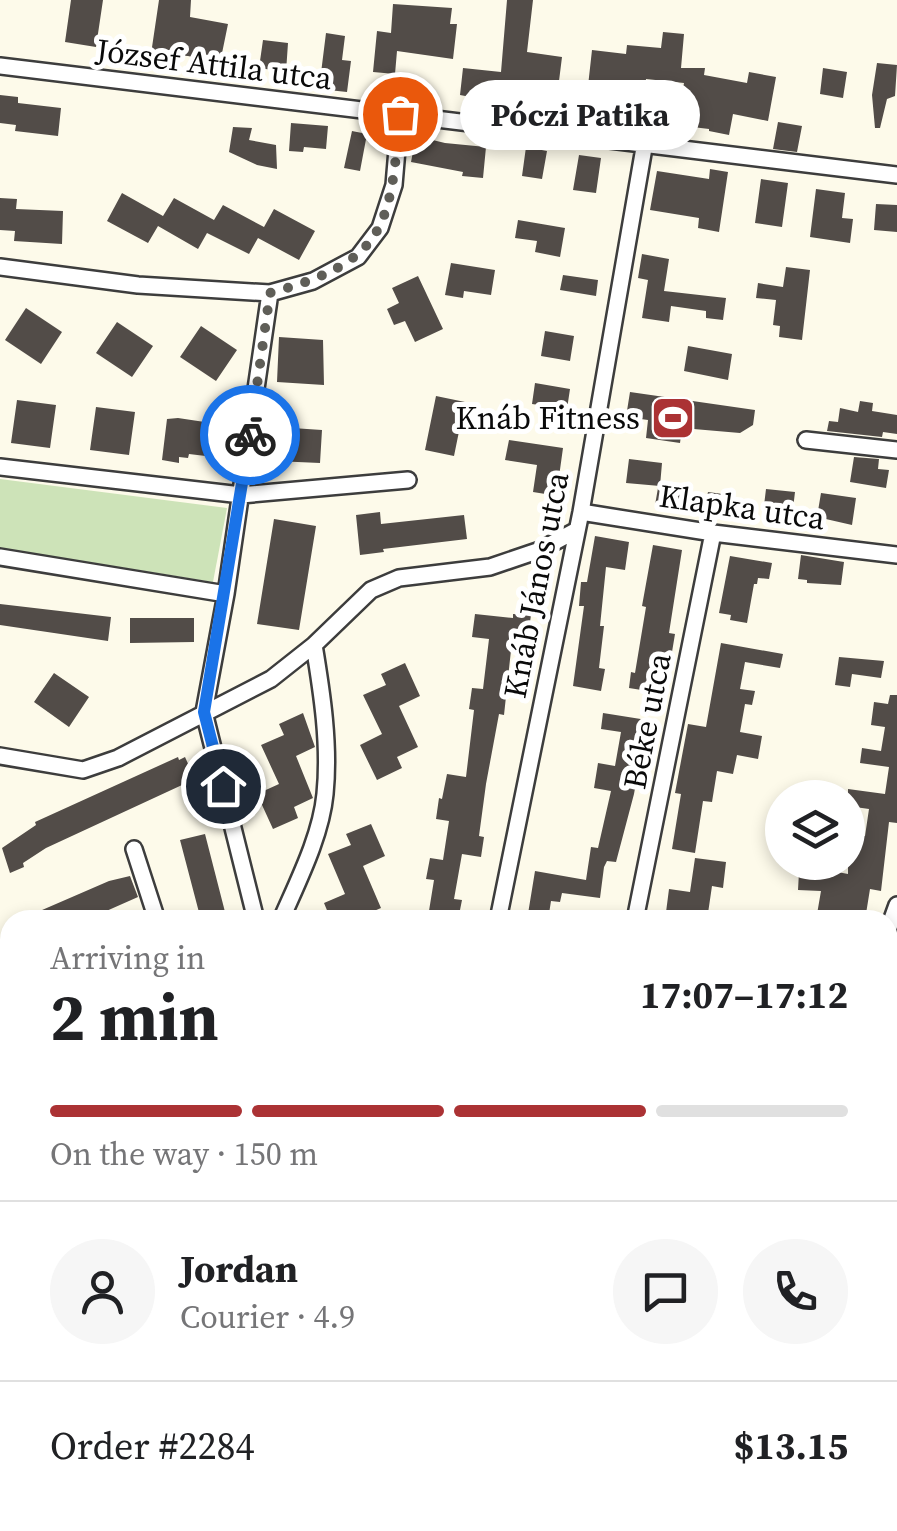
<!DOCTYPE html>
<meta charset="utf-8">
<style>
body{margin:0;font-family:"Source Serif 4",serif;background:#f6f6f6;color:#202124;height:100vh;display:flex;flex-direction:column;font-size:38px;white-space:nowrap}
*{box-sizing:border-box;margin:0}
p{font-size:32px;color:#757577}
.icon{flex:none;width:55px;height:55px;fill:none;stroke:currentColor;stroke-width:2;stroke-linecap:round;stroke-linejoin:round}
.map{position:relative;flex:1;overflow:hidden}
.details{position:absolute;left:0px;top:910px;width:898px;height:622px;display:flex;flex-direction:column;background:#fff;border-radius:30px 30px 0 0;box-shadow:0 5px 15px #0003}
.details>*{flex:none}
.tools{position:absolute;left:765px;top:780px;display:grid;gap:20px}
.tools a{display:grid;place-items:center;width:100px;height:100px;border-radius:50%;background:#fff;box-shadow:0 5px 15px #0003;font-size:50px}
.pin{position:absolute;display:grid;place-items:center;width:85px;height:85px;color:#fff;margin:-42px;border:5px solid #fff;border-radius:50%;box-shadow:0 2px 10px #0007}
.courier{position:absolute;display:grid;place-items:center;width:100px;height:100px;margin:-50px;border:8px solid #1a73e8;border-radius:50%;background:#fff;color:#222;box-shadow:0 2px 12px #0007}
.bubble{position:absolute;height:70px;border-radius:35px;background:#fff;box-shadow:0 5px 15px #0003;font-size:32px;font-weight:700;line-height:70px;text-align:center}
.summary em{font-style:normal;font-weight:700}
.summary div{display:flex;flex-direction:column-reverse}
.summary{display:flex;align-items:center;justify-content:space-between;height:170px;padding:0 50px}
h1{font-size:65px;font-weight:700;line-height:75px}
.bar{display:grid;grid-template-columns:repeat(4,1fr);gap:15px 10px;align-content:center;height:120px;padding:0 50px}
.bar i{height:12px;border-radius:8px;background:#e0e0e0}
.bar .selected{background:#ab3234}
.bar p{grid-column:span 4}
.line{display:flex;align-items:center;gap:25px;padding:0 50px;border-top:2px solid #e0e0e0}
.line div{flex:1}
.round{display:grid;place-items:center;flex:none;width:105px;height:105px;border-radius:52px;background:#f6f6f6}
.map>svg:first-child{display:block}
</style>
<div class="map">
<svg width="897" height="1531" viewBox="0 0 897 1531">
<rect width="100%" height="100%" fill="#fdfaea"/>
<!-- green -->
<path fill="#cde3b8" d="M0 479 227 508 213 582 0 548Z"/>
<!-- cemetery -->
<path fill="#d1dbbe" d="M0 1237 10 1238V1522L256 1523 252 1531H0Z"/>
<!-- building -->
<path fill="#524c48" d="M71 0H103L96 47 65 42Z
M159 0H191L190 17 228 24 220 63 188 56 151 54Z
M507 0H533L527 52 562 57 555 113 460 95 463 68 501 72Z
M393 4 452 8 450 24H457L453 59 397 51 395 74 373 72 377 31 391 33Z
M663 32 684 34 681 68H705L704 75 747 83 749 72 776 77 768 121 733 114 729 135 709 131V129L676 125 684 83 646 79 645 92 612 89 608 124 584 122 592 50 626 54 627 45 661 48Z
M326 33 345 36 342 60 351 61 347 92 319 89Z
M263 40 288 43 286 72 259 68Z
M877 63 897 65 895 96 887 99 880 128H875L872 95Z
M823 68 847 72 843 98 820 94Z
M0 95 18 97V103L61 108 58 136 15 131 16 125 0 123Z
M778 122 802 126 797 152 773 149Z
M291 123 328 126 326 149 304 147 303 152 289 151Z
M233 127 252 128 249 140 276 145 277 169 257 165 229 152Z
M352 131 367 134 360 171 344 168Z
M416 136 445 143 486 147 483 178 462 176 463 172 411 162Z
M526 147 547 151 542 179 522 176Z
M579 155 601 158 596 193 573 190Z
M710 169 728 172 719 232 698 228 699 218 650 210 657 171 709 179Z
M761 179 788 183 782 227 755 223Z
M816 189 845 193 842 218 853 219 850 243 810 237Z
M122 193 163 216 174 198 214 220 223 205 264 227 274 209 315 231 299 260 258 238 249 254 207 233 198 249 158 226 148 243 107 221Z
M0 198 17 199 16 209 63 211 62 244 14 241 15 231 0 230Z
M876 204 897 205V232L874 230Z
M518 220 565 228 560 257 535 252 537 241 515 238Z
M642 254 669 259 664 291 726 298 723 320 706 318V311L671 306 669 322 642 318 648 280 638 278Z
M451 263 495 270 491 295 464 291 463 298 445 295Z
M786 267 810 270 802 340 779 337 780 326 773 325 776 300 756 298 758 283 783 287Z
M563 275 598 280 596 296 560 290Z
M418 276 443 329 415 342 405 321 394 325 387 309 399 303 392 288Z
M26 308 62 332 41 364 5 340Z
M117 322 153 346 132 377 96 353Z
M201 326 237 350 216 381 180 357Z
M545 331 574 336 570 361 541 356Z
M279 337 323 340 324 385 277 382Z
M688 346 732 354 728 380 684 371Z
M535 383 570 389 567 409 532 404Z
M630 392 755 410 753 425 740 433 682 428 680 443 646 438 648 420 626 417Z
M436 396 465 402 454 456 425 450Z
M17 400 56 405 50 448 11 443Z
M860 401 873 403 872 411 897 415V434L883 432 882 437 827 431 829 421 838 422 840 408 858 412Z
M96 407 135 412 129 455 90 450Z
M178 418 218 424 214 457 189 454 188 458 179 457V463L162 460 167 419Z
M277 427 322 430 320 463 275 461Z
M509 440 563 448 558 484 566 485 564 497 533 492 537 465 505 460Z
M854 457 879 459 878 469 889 470 886 488 850 482Z
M629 459 662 463 660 486 626 483Z
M658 488 707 497 708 492 730 495 728 514 655 505Z
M766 489 795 492 792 517 763 514Z
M821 493 856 498 852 525 817 517Z
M380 512 381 524 464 515 467 539 383 549 384 552 360 555 356 515Z
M274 519 316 526 299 630 257 624Z
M595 536 629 542 625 570 606 567 600 626H604L599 668 605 669 601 691 573 686 584 606H579L581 582H587Z
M653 545 682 550 669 633 675 634 670 664 659 662 654 692 629 688 631 672 635 673 646 607 642 606Z
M801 555 844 562 841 585 807 583V580L798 579Z
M730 556 772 563 769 579 758 578 757 584H754L747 623 730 620 731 615 719 613Z
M0 604 111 617 108 641 0 625Z
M475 614 513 618V614L531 615 527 643 512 641 504 715 499 714 486 784 479 836 484 837 481 857 462 854 454 899 462 900 458 920H444L428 917 434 880 426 879 430 858 443 860 449 821 436 819 439 798 442 799 447 774 466 777 474 710 469 709 472 688 483 689 489 639 472 637Z
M130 618H194V642L130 643Z
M721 643 783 654 780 668 745 662 740 689 755 691 752 705 745 704 740 732 762 736 758 759 737 755 733 774 717 771 712 802 703 801 695 853 672 849 681 794 675 793 688 724 706 727Z
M839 657 884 661 881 678 852 674 850 687 835 685Z
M405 663 420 696 399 706 418 747 397 757 402 768 377 780 360 745 382 734 363 695 386 685 381 674Z
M54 673 89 697 69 727 34 702Z
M890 695H897V823L889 822 881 891 870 889 865 920H816L821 891 798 890 799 872 826 875 827 870 848 874V835L865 836 869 809 848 806V789L885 794 889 767 860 763 862 748 881 751 885 727 871 725 874 702 888 704Z
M303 713 315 747 296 756 313 798 294 807 298 818 273 829 257 794 279 784 261 745 284 735 279 724Z
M603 713 647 720 634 794 616 862 607 861 604 867 600 898 562 893 560 902 551 901 548 920H527L535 871 586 880 591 847 598 848 611 791 594 788 598 763 615 766 621 732 601 729Z
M178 757 179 760 185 757 195 779 46 848 23 863 24 867 10 873 2 848 36 825 35 822Z
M371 824 385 856 363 866 381 908 353 920H331L324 903 345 894 328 854 351 845 346 834Z
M205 834 224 908 227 920H201L180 840Z
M695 858 726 862 723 888 712 886 707 920H665L669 889 690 892Z
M130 876 138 897 86 920H19L109 881Z"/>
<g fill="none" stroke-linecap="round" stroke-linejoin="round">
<!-- minor casing -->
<g stroke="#3d3d3d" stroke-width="20">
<path id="minor" d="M0 66 897 175
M0 267 138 285 270 293 313 281 358 257 380 228 394 185 400 114
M806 440 897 450
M0 467 241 495 408 480
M581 512 713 533 897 555
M0 557 226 594
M0 756 83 770 118 758 271 679 314 645 371 590 399 578 490 567 540 550 575 531
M134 849 157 920
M256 920 204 712 226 594 270 293
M281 920C298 881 321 836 325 794 330 745 322 693 314 645
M498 920 581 512 645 142
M635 920 713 533
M888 930 897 905
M0 980H10
M0 1053 10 1054
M888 1337 897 1317
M648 1522 668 1531
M273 1531 277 1522
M788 1531 792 1522"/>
</g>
<!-- minor -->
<use href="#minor" stroke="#fff" stroke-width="15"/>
</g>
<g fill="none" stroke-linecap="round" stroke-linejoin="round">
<!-- done -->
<path stroke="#5f5e58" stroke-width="10" stroke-dasharray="0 18" d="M250 435 270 293C387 261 390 227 400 114"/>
<!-- route -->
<path stroke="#1a73e8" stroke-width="12" d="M223 786 204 712 250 435"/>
</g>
<!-- icons -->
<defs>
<g id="stadium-square" transform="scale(2.25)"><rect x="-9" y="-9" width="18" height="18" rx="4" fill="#ab3234" stroke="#fff"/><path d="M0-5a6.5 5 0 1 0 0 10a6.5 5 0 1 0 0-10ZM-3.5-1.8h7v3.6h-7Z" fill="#fff"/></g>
</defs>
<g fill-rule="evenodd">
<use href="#stadium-square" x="673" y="418"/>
</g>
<g text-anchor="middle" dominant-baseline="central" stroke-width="10" stroke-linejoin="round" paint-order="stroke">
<!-- street labels -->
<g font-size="32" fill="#0a0a0a" stroke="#fff">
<text transform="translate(214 64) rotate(7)">József Attila utca</text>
<text transform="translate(742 507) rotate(8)">Klapka utca</text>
<text transform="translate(536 585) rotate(-79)">Knáb János utca</text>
<text transform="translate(647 721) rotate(-79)">Béke utca</text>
</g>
<!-- poi labels -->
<g font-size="32" fill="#0a0a0a" stroke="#fff" text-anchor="end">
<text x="640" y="418">Knáb Fitness</text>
</g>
</g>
</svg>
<div class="tools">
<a><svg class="icon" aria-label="layers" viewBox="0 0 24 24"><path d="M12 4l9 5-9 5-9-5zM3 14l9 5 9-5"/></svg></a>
</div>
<div class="pin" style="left:400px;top:114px;background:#ea580c"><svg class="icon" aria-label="bag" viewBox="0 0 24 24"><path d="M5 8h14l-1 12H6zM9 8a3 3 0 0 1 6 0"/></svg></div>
<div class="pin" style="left:223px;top:786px;background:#1f2937"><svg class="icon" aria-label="home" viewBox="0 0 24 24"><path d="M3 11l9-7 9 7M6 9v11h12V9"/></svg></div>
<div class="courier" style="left:250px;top:435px"><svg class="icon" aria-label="bike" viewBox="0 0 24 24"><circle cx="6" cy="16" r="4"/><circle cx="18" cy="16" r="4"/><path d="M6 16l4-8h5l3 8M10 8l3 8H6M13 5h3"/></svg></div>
<div class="bubble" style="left:460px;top:80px;width:240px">Póczi Patika</div>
<section class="details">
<div class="summary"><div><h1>2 min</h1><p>Arriving in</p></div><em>17:07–17:12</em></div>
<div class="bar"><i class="selected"></i><i class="selected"></i><i class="selected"></i><i></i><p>On the way · 150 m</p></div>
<div class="line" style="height:180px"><a class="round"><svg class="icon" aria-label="person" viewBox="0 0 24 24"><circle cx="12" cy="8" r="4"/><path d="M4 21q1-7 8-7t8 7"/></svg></a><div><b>Jordan</b><p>Courier · 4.9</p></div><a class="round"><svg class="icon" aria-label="chat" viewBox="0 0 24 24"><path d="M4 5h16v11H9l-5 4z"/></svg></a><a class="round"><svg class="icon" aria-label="phone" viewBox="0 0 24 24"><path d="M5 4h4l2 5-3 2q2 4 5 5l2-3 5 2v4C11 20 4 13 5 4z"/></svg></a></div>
<div class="line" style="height:130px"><div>Order #2284</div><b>$13.15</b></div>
</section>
</div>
